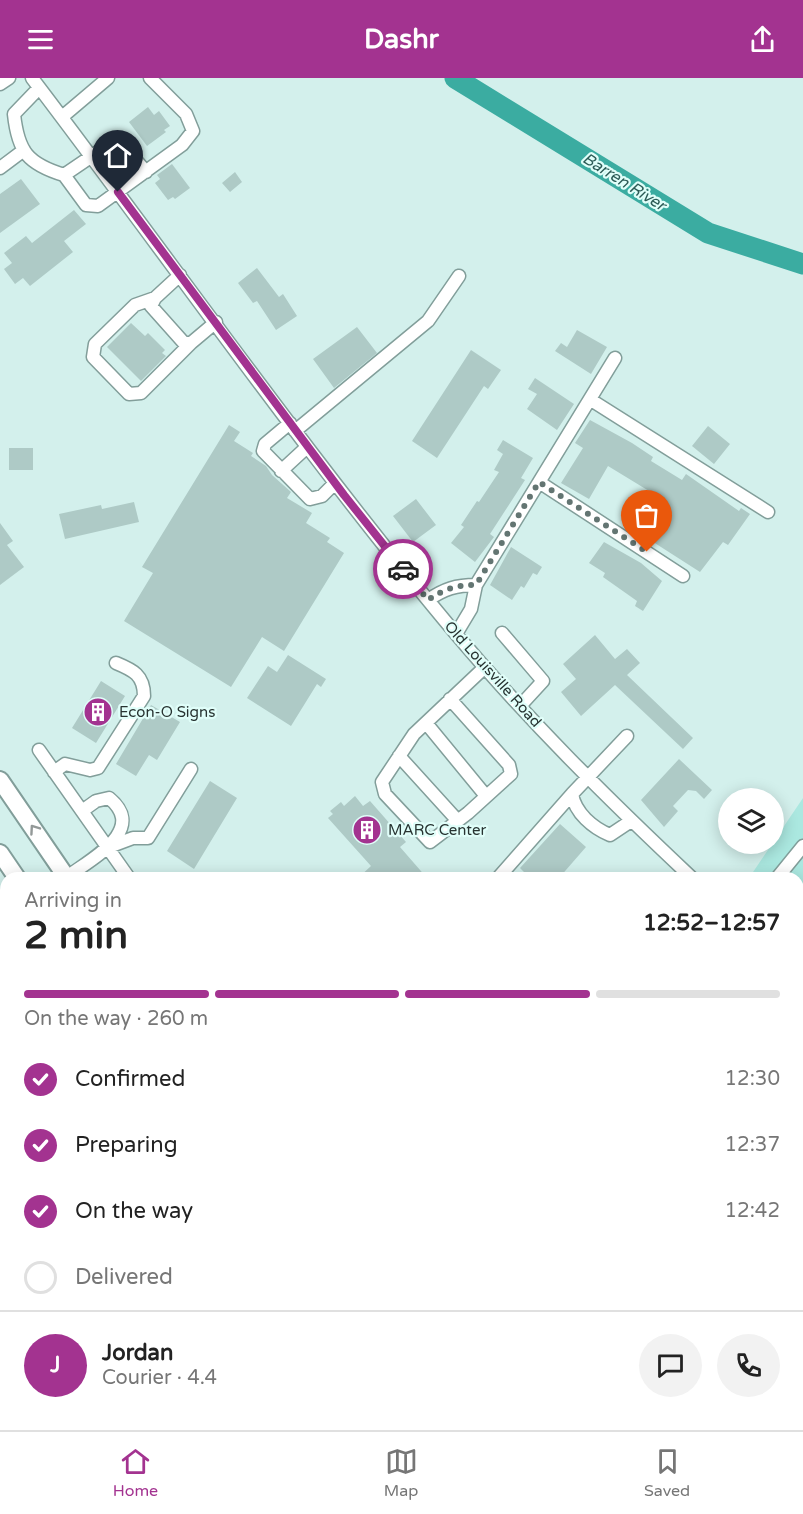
<!DOCTYPE html>
<meta charset="utf-8">
<style>
body{margin:0;font-family:"Varela Round",sans-serif;background:#f2f2f2;color:#222;height:100vh;display:flex;flex-direction:column;font-size:22px;white-space:nowrap}
*{box-sizing:border-box;margin:0}
p{font-size:20px;color:#767676}
.icon{flex:none;width:33px;height:33px;fill:none;stroke:currentColor;stroke-width:2;stroke-linecap:round;stroke-linejoin:round}
.map{position:relative;flex:1;overflow:hidden}
.panel{position:absolute;left:0px;top:794px;width:804px;height:560px;display:flex;flex-direction:column;background:#fff;border-radius:18px 18px 0 0;box-shadow:0 3px 15px #0003}
.panel>*{flex:none}
.buttons{position:absolute;left:718px;top:710px;display:grid;gap:12px}
.buttons a{display:grid;place-items:center;width:66px;height:66px;border-radius:50%;background:#fff;box-shadow:0 3px 15px #0003;font-size:30px}
.pin{position:absolute;display:grid;place-items:center;width:51px;height:51px;color:#fff;margin:-62px -26px;border-radius:50% 50% 50% 0;rotate:-45deg;box-shadow:0 0 6px #0007}
.pin .icon{rotate:45deg}
.courier{position:absolute;display:grid;place-items:center;width:60px;height:60px;margin:-30px;border:4px solid #a33390;border-radius:50%;background:#fff;color:#222;box-shadow:0 2px 8px #0007}
.overview em{font-style:normal;font-weight:700}
.overview div{display:flex;flex-direction:column-reverse}
.overview{display:flex;align-items:center;justify-content:space-between;height:102px;padding:0 24px}
h1{font-size:39px;font-weight:700;line-height:45px}
.bar{display:grid;grid-template-columns:repeat(4,1fr);gap:9px 6px;align-content:center;height:72px;padding:0 24px}
.bar i{height:8px;border-radius:4px;background:#e0e0e0}
.bar .selected{background:#a33390}
.bar p{grid-column:span 4}
.line{display:flex;align-items:center;gap:15px;padding:0 24px;border-top:2px solid #e0e0e0}
.line div{flex:1}
.round{display:grid;place-items:center;flex:none;width:63px;height:63px;border-radius:32px;background:#f2f2f2}
ol{padding:0 24px;list-style:none}
li{display:flex;align-items:center;gap:18px;height:66px}
li p{margin-inline-start:auto}
li .icon{padding:6px;border-radius:50%;background:#a33390;color:#fff;stroke-width:4}
li:last-child{color:#767676}
li i{width:33px;height:33px;border:3px solid #e0e0e0;border-radius:50%}
header{display:flex;justify-content:space-between;align-items:center;height:78px;padding:0 24px;background:#a33390;color:#fff;font-size:27px;font-weight:700}
.tab-bar{display:flex;justify-content:space-around;align-items:center;height:84px;border-top:2px solid #e0e0e0;background:#fff;font-size:16px;color:#767676}
.tab-bar a{display:grid;justify-items:center;gap:3px}
.tab-bar .selected{color:#a33390}
.map>svg:first-child{display:block}
</style>
<header><svg class="icon" aria-label="menu" viewBox="0 0 24 24"><path d="M4 6h16M4 12h16M4 18h16"/></svg>Dashr<svg class="icon" aria-label="share" viewBox="0 0 24 24"><path d="M12 15V3M7 8l5-5 5 5M5 13v7h14v-7"/></svg></header>
<div class="map">
<svg width="803" height="1352" viewBox="0 0 803 1352">
<rect width="100%" height="100%" fill="#d3f0ec"/>
<!-- green -->
<path fill="#abe8e0" d="M803 720V858L798 865V800H749Z"/>
<g fill="none" stroke-linecap="round" stroke-linejoin="round">
<!-- river -->
<path stroke="#3baca1" stroke-width="21" d="M455 0 708 155 803 186"/>
</g>
<!-- building -->
<path fill="#aecac6" d="M148 29 154 37 159 33 170 48 164 52 166 54 147 68 129 44Z
M172 86 190 110 175 121 173 119 168 122 155 105 160 101 157 97Z
M235 94 242 104 230 114 222 105Z
M21 101 40 126 0 155V116Z
M74 132 86 146 64 163 73 174 30 208 23 200 15 206 4 191 12 185 4 175 26 158 32 165Z
M257 190 279 219 283 216 297 238 276 252 257 223 253 225 238 205Z
M131 245 145 258 148 255 165 272 162 275 166 278 141 303 107 269Z
M357 249 377 275 334 310 313 281Z
M577 252 607 269 591 296 555 273 561 265 567 269Z
M471 272 501 292 488 311 484 308 437 380 412 363Z
M535 300 574 326 557 352 527 331 537 316 528 311Z
M590 342 632 365 653 379 651 383 682 402 686 396 739 433 741 430 750 436 728 467 723 464 700 494 636 453 657 420 649 413 608 388 589 421 561 405 583 370 575 365Z
M229 347 240 354 234 363 253 375 251 378 266 388 272 397 291 414 287 420 312 435 306 445 330 460 327 464 344 475 284 573 262 559 231 609 124 543 153 495 142 489Z
M708 348 730 366 714 386 692 368Z
M503 362 533 380 521 400 525 402 490 456 494 459 475 484 451 465 464 449 461 447 477 423 479 424 499 394 494 392 503 376 497 372Z
M9 370H33V392H9Z
M416 421 436 447 413 464 393 438Z
M134 424 139 444 65 461 59 436 101 427 102 431Z
M0 445 13 463 7 467 24 489 0 507Z
M604 464 641 485 662 503 643 533 635 528 637 523 603 499 605 495 589 485Z
M511 469 542 489 537 497 533 495 524 510 521 508 512 522 490 507Z
M595 557 615 581 627 571 640 585 627 597 693 660 683 671 615 607 581 638 561 614 576 601 563 586Z
M288 577 326 601 321 609 317 606 291 648 247 620 268 588 277 594Z
M101 603 125 618 96 665 72 650Z
M151 627 180 644 157 682 149 677 136 698 116 686Z
M679 681 712 712 704 721 696 713 688 712 673 728 678 733 664 749 641 722Z
M210 703 237 720 194 791 167 773Z
M355 718 363 728 370 723 406 764 400 769 427 800H358L371 788 328 740 333 736 330 733 341 724 344 728Z
M560 746 586 769 559 800H530L520 790Z"/>
<g fill="none" stroke-linecap="round" stroke-linejoin="round">
<!-- minor casing -->
<g stroke="#829e9a" stroke-width="15">
<path id="minor" d="M32 0C173 185 306 377 456 556 529 643 609 722 692 800
M0 6 9 0
M39 10 14 36C18 74 28 86 64 97L114 63 122 66 146 94
M62 39 108 0
M0 90 24 72
M64 97 86 127 98 128 182 67 193 53 186 36 150 0
M180 197 155 220 151 228 184 265H191L216 244
M155 220 135 227 95 266 93 279 129 316 141 315 191 265
M591 322 768 434
M290 345 265 366 263 373 310 421 322 418 335 405
M295 353 428 243 459 198
M281 393 307 369
M539 404 683 498
M428 522C444 511 456 507 476 507L615 280
M502 555 543 603 520 628
M456 556 471 531 476 507
M450 621 509 687 511 696 468 735 430 764 385 716 382 704 414 656 485 589
M426 645 486 718
M627 658 572 716C575 735 593 750 610 757L631 743
M39 672 129 800
M399 678 458 743
M54 694 65 686 90 692 98 690 144 618C144 597 133 592 116 585
M109 769 133 760H148L191 691
M67 799C91 781 148 752 109 720L96 723 82 733
M498 800 572 716
M777 800 803 768
M798 892 803 897
M0 952 6 966
M360 1347 365 1352
M265 1352 269 1347"/>
</g>
<!-- major casing -->
<g stroke="#829e9a" stroke-width="20">
<path id="major" d="M0 702 67 800
M0 775 17 800
M496 1347 503 1352
M565 1347 572 1352"/>
</g>
<!-- minor -->
<use href="#minor" stroke="#fff" stroke-width="12"/>
<!-- major -->
<use href="#major" stroke="#fff" stroke-width="16"/>
<!-- rail -->
<path stroke="#728683" stroke-width="4" stroke-dasharray="3 6" stroke-linecap="butt" d="M0 860 6 869
M415 1347 421 1352"/>
</g>
<!-- one-way arrows -->
<defs><path id="oneway-chevron" d="M-2-3.5L2.5 0L-2 3.5" fill="none" stroke-width="1.6" stroke-linecap="round" stroke-linejoin="round" transform="scale(1.5)"/></defs>
<use stroke="#939998" href="#oneway-chevron" transform="translate(34 751) rotate(-125)"/>
<g fill="none" stroke-linecap="round" stroke-linejoin="round">
<!-- done -->
<path stroke="#637572" stroke-width="6" stroke-dasharray="0 10.8" d="M403 491 428 522C444 511 456 507 476 507L539 404 647 474"/>
<!-- route -->
<path stroke="#a33390" stroke-width="8" d="M118 114 344 417 403 491"/>
</g>
<!-- icons -->
<defs>
<g id="building-disc" transform="scale(1.5)"><circle r="9.5" fill="#a33390" stroke="#e0fef9"/><path d="M-4-6H4V6H1V3H-1V6H-4ZM-2.5-4.3h1.7v1.8h-1.7ZM.8-4.3h1.7v1.8H.8ZM-2.5-1h1.7V.8h-1.7ZM.8-1h1.7V.8H.8Z" fill="#fff"/></g>
</defs>
<g fill-rule="evenodd">
<use href="#building-disc" x="98" y="634"/>
<use href="#building-disc" x="367" y="752"/>
</g>
<g text-anchor="middle" dominant-baseline="central" stroke-width="4.5" stroke-linejoin="round" paint-order="stroke">
<!-- street labels -->
<g font-size="15" fill="#273331" stroke="#e0fef9">
<text transform="translate(493 596) rotate(48)">Old Louisville Road</text>
</g>
<!-- poi labels -->
<g font-size="15" fill="#273331" stroke="#e0fef9" text-anchor="start">
<text x="119" y="634">Econ-O Signs</text>
<text x="388" y="752">MARC Center</text>
</g>
<!-- water labels -->
<g font-size="16" font-style="italic" fill="#2c5b56" stroke="#e0fef9">
<text transform="translate(624 104) rotate(32)">Barren River</text>
</g>
</g>
</svg>
<div class="buttons">
<a><svg class="icon" aria-label="layers" viewBox="0 0 24 24"><path d="M12 4l9 5-9 5-9-5zM3 14l9 5 9-5"/></svg></a>
</div>
<div class="pin" style="left:647px;top:474px;background:#ea580c"><svg class="icon" aria-label="bag" viewBox="0 0 24 24"><path d="M5 8h14l-1 12H6zM9 8a3 3 0 0 1 6 0"/></svg></div>
<div class="pin" style="left:118px;top:114px;background:#1f2937"><svg class="icon" aria-label="home" viewBox="0 0 24 24"><path d="M3 11l9-7 9 7M6 9v11h12V9"/></svg></div>
<div class="courier" style="left:403px;top:491px"><svg class="icon" aria-label="car" viewBox="0 0 24 24"><path d="M5 17H2v-5l4-1 3-4h7l3 4 3 1v5h-3M9 17h6M6 11h13"/><circle cx="7" cy="17" r="2"/><circle cx="17" cy="17" r="2"/></svg></div>
<section class="panel">
<div class="overview"><div><h1>2 min</h1><p>Arriving in</p></div><em>12:52–12:57</em></div>
<div class="bar"><i class="selected"></i><i class="selected"></i><i class="selected"></i><i></i><p>On the way · 260 m</p></div>
<ol>
<li><svg class="icon" aria-label="check" viewBox="0 0 24 24"><path d="M5 12l5 5 9-10"/></svg>Confirmed<p>12:30</p></li>
<li><svg class="icon" aria-label="check" viewBox="0 0 24 24"><path d="M5 12l5 5 9-10"/></svg>Preparing<p>12:37</p></li>
<li><svg class="icon" aria-label="check" viewBox="0 0 24 24"><path d="M5 12l5 5 9-10"/></svg>On the way<p>12:42</p></li>
<li><i></i>Delivered</li>
</ol>
<div class="line" style="height:108px"><b class="round" style="background:#a33390;color:#fff">J</b><div><b>Jordan</b><p>Courier · 4.4</p></div><a class="round"><svg class="icon" aria-label="chat" viewBox="0 0 24 24"><path d="M4 5h16v11H9l-5 4z"/></svg></a><a class="round"><svg class="icon" aria-label="phone" viewBox="0 0 24 24"><path d="M5 4h4l2 5-3 2q2 4 5 5l2-3 5 2v4C11 20 4 13 5 4z"/></svg></a></div>
</section>
</div>
<nav class="tab-bar">
<a class="selected"><svg class="icon" aria-label="home" viewBox="0 0 24 24"><path d="M3 11l9-7 9 7M6 9v11h12V9"/></svg>Home</a>
<a><svg class="icon" aria-label="map" viewBox="0 0 24 24"><path d="M3 6l6-2 6 2 6-2v14l-6 2-6-2-6 2zM9 4v14M15 6v14"/></svg>Map</a>
<a><svg class="icon" aria-label="saved" viewBox="0 0 24 24"><path d="M7 4h10v16l-5-4-5 4z"/></svg>Saved</a>
</nav>
